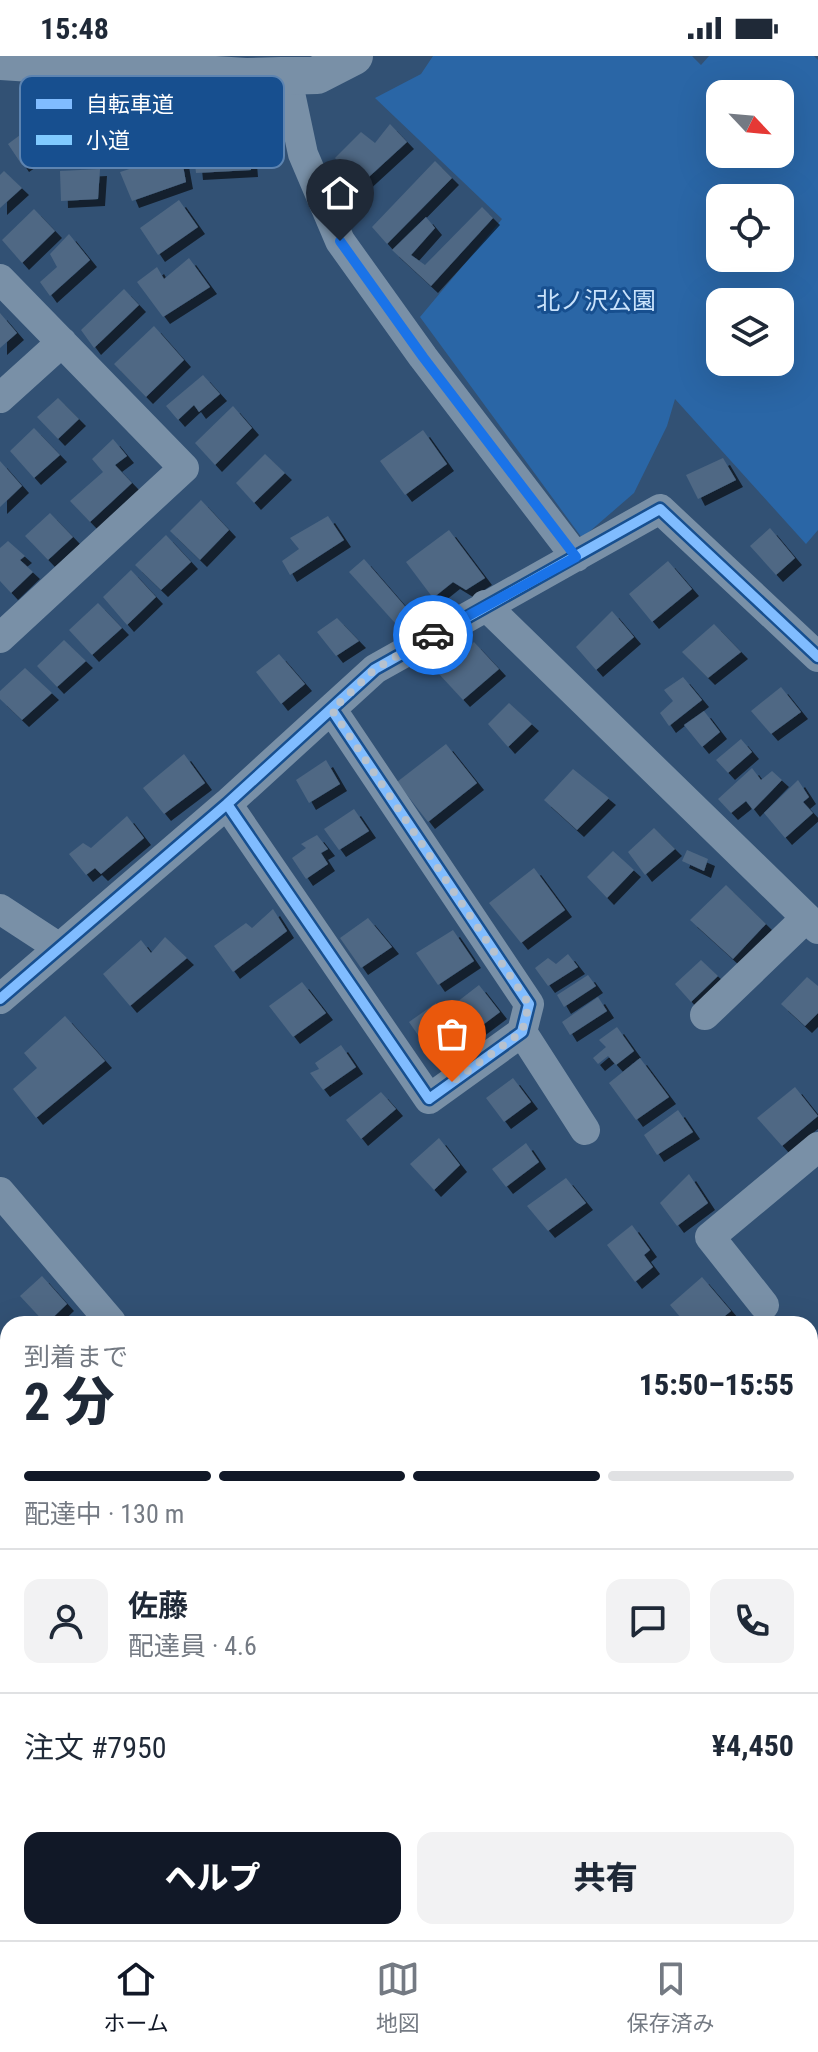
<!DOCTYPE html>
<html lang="ja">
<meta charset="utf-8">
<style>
body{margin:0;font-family:"Roboto Condensed","Noto Sans JP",sans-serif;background:#f2f2f3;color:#1f2937;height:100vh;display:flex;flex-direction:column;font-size:30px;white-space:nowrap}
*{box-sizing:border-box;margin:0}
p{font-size:26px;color:#747a83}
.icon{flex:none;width:44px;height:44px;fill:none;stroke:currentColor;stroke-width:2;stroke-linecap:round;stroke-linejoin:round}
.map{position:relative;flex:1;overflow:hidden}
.details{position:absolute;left:0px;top:1260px;width:818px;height:624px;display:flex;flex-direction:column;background:#fff;border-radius:24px 24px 0 0;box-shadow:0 8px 32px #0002}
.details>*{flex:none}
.needle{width:52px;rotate:116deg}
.controls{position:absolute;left:706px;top:24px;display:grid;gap:16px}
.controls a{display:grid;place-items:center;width:88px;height:88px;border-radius:16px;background:#fff;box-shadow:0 8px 32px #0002;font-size:40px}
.pin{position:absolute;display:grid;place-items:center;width:68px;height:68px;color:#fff;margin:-82px -34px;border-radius:50% 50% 50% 0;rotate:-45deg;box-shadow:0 0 8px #0007}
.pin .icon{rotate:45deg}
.courier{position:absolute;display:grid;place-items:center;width:80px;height:80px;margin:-40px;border:6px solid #1a73e8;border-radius:50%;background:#fff;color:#222;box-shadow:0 2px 10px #0007}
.overview em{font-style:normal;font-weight:800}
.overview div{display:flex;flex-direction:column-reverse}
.overview{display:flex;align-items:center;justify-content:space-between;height:136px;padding:0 24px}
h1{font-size:52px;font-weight:800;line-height:60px}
.bar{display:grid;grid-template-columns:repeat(4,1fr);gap:12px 8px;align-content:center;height:96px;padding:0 24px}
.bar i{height:10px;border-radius:6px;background:#e0e1e3}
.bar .selected{background:#111827}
.bar p{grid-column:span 4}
.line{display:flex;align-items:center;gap:20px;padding:0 24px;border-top:2px solid #e0e1e3}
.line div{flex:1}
.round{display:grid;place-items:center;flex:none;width:84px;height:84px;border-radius:16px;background:#f2f2f3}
.button{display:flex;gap:16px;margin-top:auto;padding:16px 24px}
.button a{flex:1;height:92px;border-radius:16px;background:#111827;color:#fff;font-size:32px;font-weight:800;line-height:92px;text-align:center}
.button a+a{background:#f2f2f3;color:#1f2937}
.status{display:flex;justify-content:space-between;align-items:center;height:56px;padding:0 40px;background:#fff;direction:ltr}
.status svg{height:22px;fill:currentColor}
.dock{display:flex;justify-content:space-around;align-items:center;height:112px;border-top:2px solid #e0e1e3;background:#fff;font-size:22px;color:#747a83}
.dock a{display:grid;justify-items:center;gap:4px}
.dock .selected{color:#111827}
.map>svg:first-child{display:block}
</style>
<div class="status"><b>15:48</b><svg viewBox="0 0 49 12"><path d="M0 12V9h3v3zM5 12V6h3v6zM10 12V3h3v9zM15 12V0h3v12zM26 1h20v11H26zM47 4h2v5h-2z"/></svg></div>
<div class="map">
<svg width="818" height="1884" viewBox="0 0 818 1884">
<defs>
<filter id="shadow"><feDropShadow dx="7" dy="7" stdDeviation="0" flood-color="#0009"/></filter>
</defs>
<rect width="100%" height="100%" fill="#325174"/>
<!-- green -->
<path fill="#2a66a6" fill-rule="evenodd" d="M433 0H692L701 9 709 0H814L818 4V474L806 488 675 343 667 370 634 437 582 482 420 261 502 163 375 42 421 18ZM720 38H780V98H720ZM720 142H780V202H720ZM720 246H780V306H720Z
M818 1326V1884H0V1413L8 1412V1876H810V1327Z"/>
<!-- building -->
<path fill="#4f6884" filter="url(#shadow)" d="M43 62 59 84 22 109 8 88Z
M247 64 251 114 196 117 191 68Z
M390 68 407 86 359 130 335 102 361 76 375 87Z
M178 82 186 126 132 145 120 116 152 106 154 91 162 92 163 83Z
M435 105 452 122 387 188 372 171Z
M100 113 98 143 61 145 60 115Z
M4 115 22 132 0 152V119Z
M179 144 198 171 158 199 140 172Z
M482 151 493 162 431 230 392 194 426 161 435 172 411 199 425 209Z
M34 153 55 175 22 207 2 184Z
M69 178 90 204 50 240 40 226 57 211 50 198Z
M189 202 210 231 163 261 137 226 157 211 164 223Z
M124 233 139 249 94 292 81 274Z
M0 257 17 277 0 292Z
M154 270 184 304 146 341 114 308Z
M203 319 220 338 199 356 194 349 178 364 166 350Z
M58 342 79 363 58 383 37 361Z
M233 350 252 372 215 409 195 387Z
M34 372 60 399 34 422 10 395Z
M423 374 447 408 405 439 380 405Z
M113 383 127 400 115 409 132 427 90 466 70 445 103 416 92 403Z
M265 398 285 417 254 447 236 427Z
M723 402 736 424 698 443 686 419Z
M0 405 22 430 0 451Z
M201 444 229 474 200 504 170 475Z
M50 457 73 481 48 504 25 480Z
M328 460 344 484 290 519 282 505 299 493 290 482Z
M770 472 795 502 776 519 750 490Z
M449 474 485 522 466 534 453 526 433 542 406 506Z
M166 479 191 506 161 534 135 509Z
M8 485 25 500 20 504 33 516 11 537 0 525V492Z
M364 503 410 556 395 567 349 516Z
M668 505 692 533 652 566 629 538Z
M131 514 156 541 127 569 103 541Z
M98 547 122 572 92 599 69 574Z
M612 555 634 581 596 614 576 591Z
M337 562 359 585 336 600 317 576Z
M714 568 741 596 708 622 682 596Z
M64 584 86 605 57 631 37 610Z
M474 586 499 613 463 644 439 618Z
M279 598 305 628 281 648 256 616Z
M25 612 52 637 22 664 0 643V635Z
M683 621 702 644 669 670 660 657 673 645 664 634Z
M781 631 801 656 771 678 751 655Z
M509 647 532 668 508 691 488 668Z
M704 655 720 676 702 691 684 669Z
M741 683 752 696 728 717 716 704Z
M446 688 477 727 428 766 397 726Z
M184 698 205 727 164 758 143 732Z
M326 704 340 728 309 747 296 724Z
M752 712 761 724 772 715 782 724 753 754 746 745 731 757 718 743Z
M573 713 609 742 577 774 544 744Z
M798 724 809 741 803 746 813 757 785 782 764 757Z
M354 753 369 775 339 794 324 773Z
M127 760 144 782 101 818 95 812 86 819 69 798 83 787 91 792Z
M654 772 675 793 645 819 628 796Z
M317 779 328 793 321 797 328 808 306 823 292 802 306 792 301 788Z
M687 794 708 803 704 815 682 805Z
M613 795 634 814 607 842 587 821Z
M534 812 565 854 521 887 489 847Z
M726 829 766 868 733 903 690 864Z
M273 853 287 875 233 916 214 890 246 867 252 872Z
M368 862 392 891 361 912 340 882Z
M453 874 474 905 438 929 416 897Z
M165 881 187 902 130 950 103 918 141 884 151 897Z
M568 898 578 911 548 930 535 912 548 902 556 908Z
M701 904 718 920 691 946 675 928Z
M588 919 596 930 564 951 557 939Z
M807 921 818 930V957L805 970 781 948Z
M302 926 326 957 293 981 269 950Z
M479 929 500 956 468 980 448 953Z
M598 941 607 955 570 979 562 966Z
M436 947 463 991 438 1008 409 966Z
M65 960 105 1005 36 1062 13 1033 37 1012 24 997Z
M617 971 634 995 616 1009 608 1000 598 1008 593 1002 606 991 599 984Z
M341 989 356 1011 323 1034 310 1017 319 1013 315 1007Z
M640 1002 669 1041 636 1064 609 1027Z
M513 1022 531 1046 504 1066 486 1042Z
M795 1031 818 1060 782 1090 757 1062Z
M381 1036 396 1053 361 1083 346 1064Z
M678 1054 693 1076 657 1099 644 1079Z
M439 1082 460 1109 434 1134 410 1108Z
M526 1087 539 1106 506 1131 492 1113Z
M689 1118 708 1147 677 1170 660 1147Z
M566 1122 586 1147 548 1175 527 1150Z
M632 1169 650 1194 644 1199 653 1211 635 1226 607 1189Z
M42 1220 67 1248 46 1268 20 1240Z
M702 1221 731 1255 715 1268H686L670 1249Z"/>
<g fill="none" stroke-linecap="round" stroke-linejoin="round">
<!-- minor -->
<path stroke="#7990a7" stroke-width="30" d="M286 18 303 98 340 185 423 301 576 501
M0 223 184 412 0 582
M0 342 62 286
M485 549 818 873
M227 748 429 1043 522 976 529 948 332 654
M0 853 58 891
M0 943 227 748 375 613 660 453 818 601
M705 959 806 862
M522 976 585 1074
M0 1136 111 1266 104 1268
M764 1249 710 1181 818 1091
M0 1295 8 1293"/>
<!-- tertiary -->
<path stroke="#7990a7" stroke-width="38" d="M0 5 246 21 317 19 354 0"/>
<!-- quiet -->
<path stroke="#80caff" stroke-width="8" stroke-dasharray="16 8" stroke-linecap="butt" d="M810 1529 818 1524
M315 1884 326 1876"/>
<!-- cycleway casing -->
<g stroke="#174f8f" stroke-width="15">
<path id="cycleway" d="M227 748 429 1043 522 976 529 948 332 654
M0 943 227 748 375 613 660 453 818 601"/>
</g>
<!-- cycleway -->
<use href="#cycleway" stroke="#80bcff" stroke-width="10"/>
</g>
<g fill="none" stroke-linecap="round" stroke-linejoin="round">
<!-- done -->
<path stroke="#b7c2ce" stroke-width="8" stroke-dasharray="0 14.4" d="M433 579 375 613 332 654 529 948 522 976 452 1026"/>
<!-- route -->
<path stroke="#1a73e8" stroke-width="10" d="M340 185 423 301 576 501 433 579"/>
</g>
<g text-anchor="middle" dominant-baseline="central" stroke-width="6" stroke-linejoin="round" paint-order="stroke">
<!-- park labels -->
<g font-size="24" fill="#c9e2fb" stroke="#174f8f">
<text x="596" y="245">北ノ沢公園</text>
</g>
</g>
<!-- legend -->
<rect x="20" y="20" width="264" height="92" rx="12" fill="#174f8f" stroke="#5d84b1" stroke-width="2"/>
<rect x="36" y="43" width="36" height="10" fill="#80bcff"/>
<rect x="36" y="79" width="36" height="10" fill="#80caff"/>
<g font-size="22" fill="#fff">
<text x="86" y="56">自転車道</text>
<text x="86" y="92">小道</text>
</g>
</svg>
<div class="controls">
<a><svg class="needle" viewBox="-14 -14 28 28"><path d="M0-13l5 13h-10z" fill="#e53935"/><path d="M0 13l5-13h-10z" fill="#747a83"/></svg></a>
<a><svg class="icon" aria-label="locate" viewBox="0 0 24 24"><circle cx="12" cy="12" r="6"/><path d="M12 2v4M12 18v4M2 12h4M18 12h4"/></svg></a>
<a><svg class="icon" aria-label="layers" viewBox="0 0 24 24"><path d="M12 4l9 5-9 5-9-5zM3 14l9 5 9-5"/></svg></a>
</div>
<div class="pin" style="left:452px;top:1026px;background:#ea580c"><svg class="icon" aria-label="bag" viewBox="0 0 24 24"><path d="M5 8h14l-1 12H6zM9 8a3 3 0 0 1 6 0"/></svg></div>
<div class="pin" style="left:340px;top:185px;background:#1f2937"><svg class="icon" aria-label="home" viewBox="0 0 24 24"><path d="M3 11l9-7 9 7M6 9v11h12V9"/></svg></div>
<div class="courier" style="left:433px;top:579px"><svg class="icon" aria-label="car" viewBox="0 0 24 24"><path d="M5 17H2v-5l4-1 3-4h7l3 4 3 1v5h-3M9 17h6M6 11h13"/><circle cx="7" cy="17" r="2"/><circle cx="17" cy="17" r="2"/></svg></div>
<section class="details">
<div class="overview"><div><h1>2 分</h1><p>到着まで</p></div><em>15:50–15:55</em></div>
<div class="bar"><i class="selected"></i><i class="selected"></i><i class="selected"></i><i></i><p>配達中 · 130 m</p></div>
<div class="line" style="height:144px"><a class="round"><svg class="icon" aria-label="person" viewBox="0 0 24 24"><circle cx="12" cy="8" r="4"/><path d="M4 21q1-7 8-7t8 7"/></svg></a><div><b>佐藤</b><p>配達員 · 4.6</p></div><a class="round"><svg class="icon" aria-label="chat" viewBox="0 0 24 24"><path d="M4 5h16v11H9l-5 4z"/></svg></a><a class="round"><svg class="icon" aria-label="phone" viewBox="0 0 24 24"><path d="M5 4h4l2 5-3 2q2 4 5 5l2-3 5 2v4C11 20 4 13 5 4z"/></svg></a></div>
<div class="line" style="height:104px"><div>注文 #7950</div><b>¥4,450</b></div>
<div class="button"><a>ヘルプ</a><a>共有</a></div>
</section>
</div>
<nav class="dock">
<a class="selected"><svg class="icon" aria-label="home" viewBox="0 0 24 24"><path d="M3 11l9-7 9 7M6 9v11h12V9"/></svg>ホーム</a>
<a><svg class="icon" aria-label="map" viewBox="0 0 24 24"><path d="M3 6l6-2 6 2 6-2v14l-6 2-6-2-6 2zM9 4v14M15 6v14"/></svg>地図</a>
<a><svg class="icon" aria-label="saved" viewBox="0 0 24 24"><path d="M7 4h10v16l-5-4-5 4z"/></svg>保存済み</a>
</nav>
